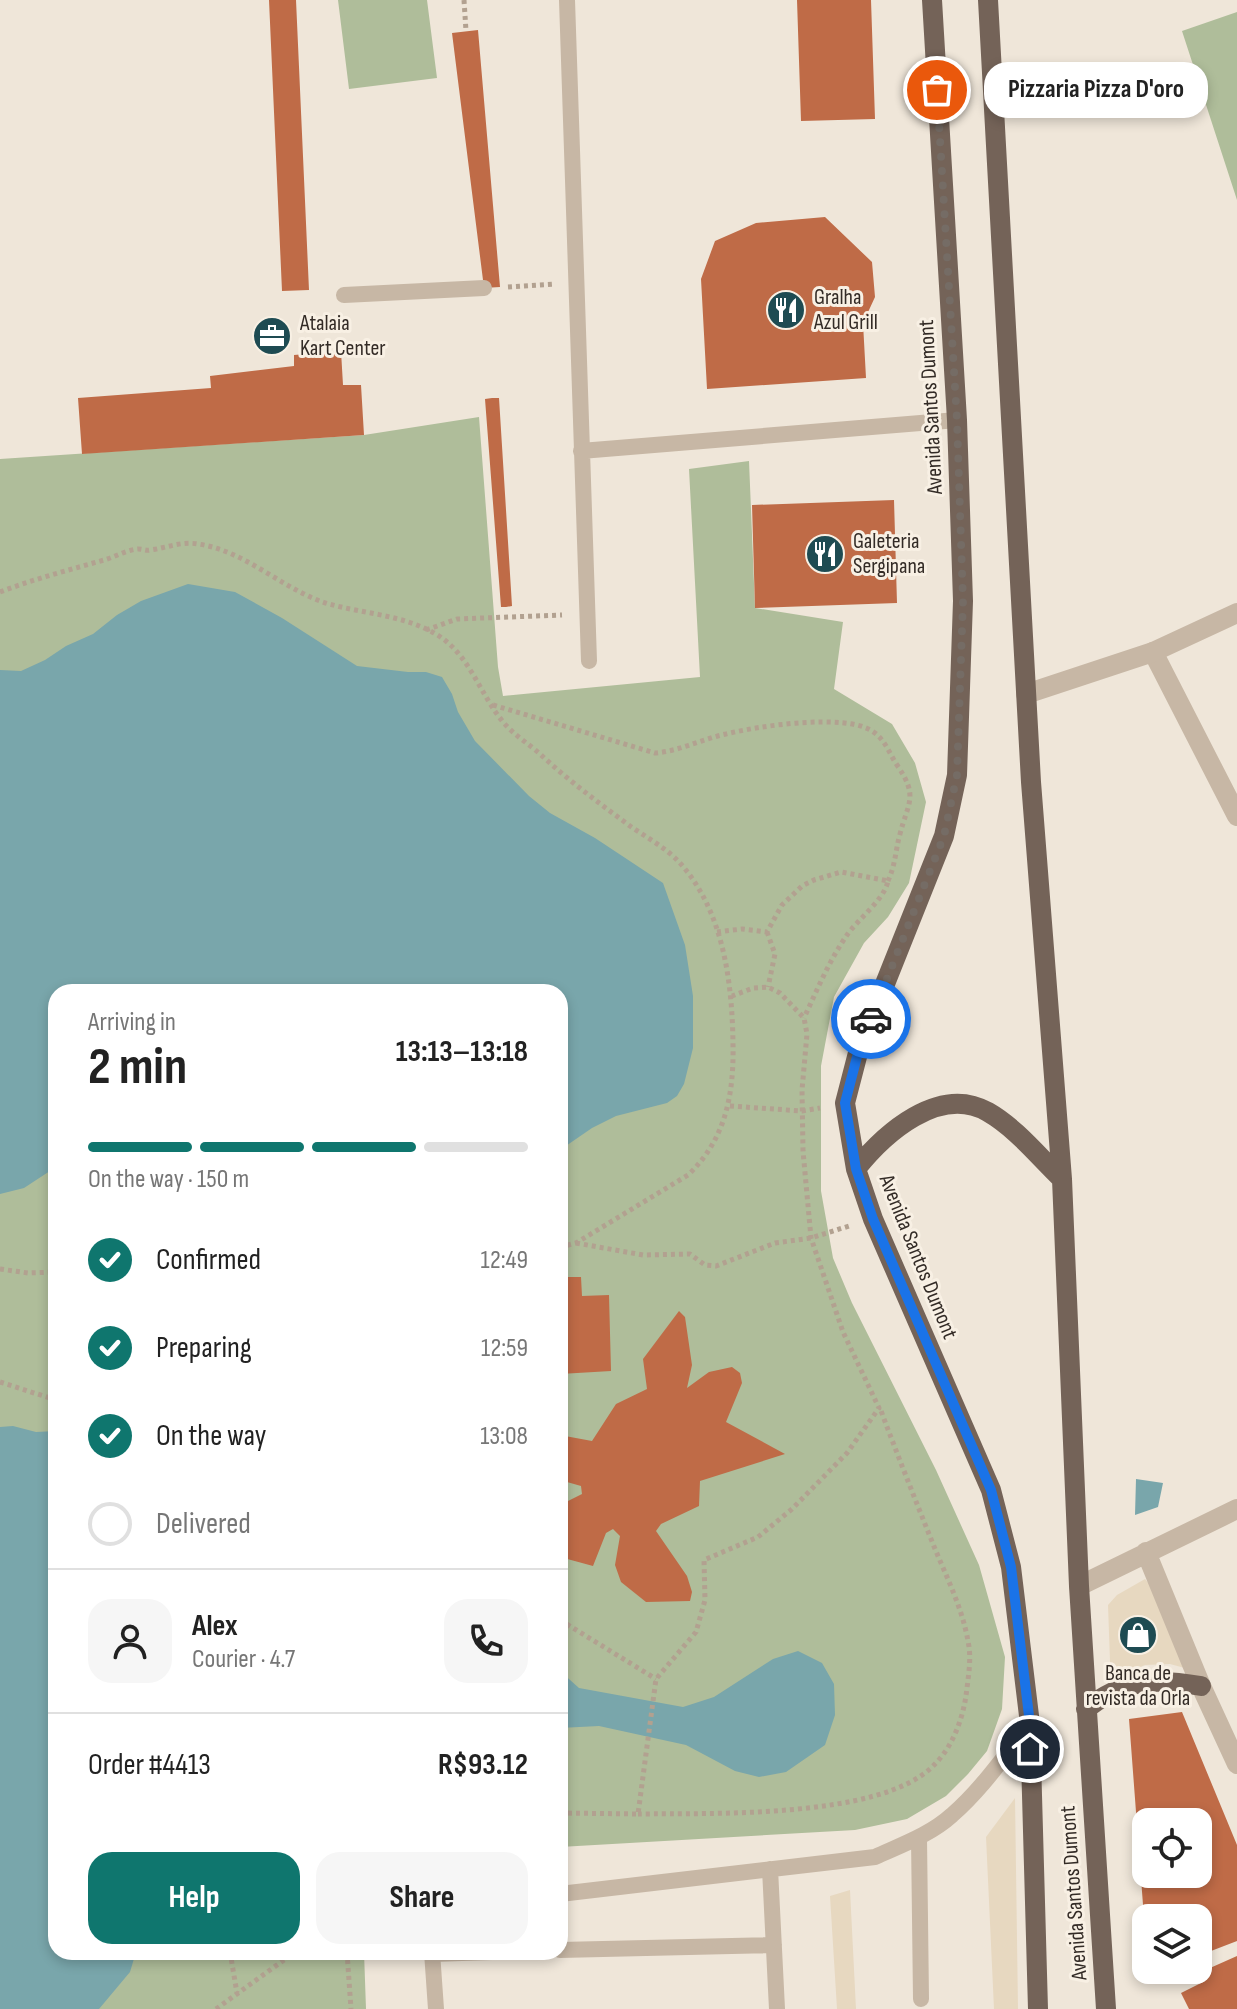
<!DOCTYPE html>
<meta charset="utf-8">
<style>
body{margin:0;font-family:"Sofia Sans Condensed",sans-serif;background:#f6f6f6;color:#222;height:100vh;display:flex;flex-direction:column;font-size:30px;white-space:nowrap}
*{box-sizing:border-box;margin:0}
p{font-size:26px;color:#767676}
.icon{flex:none;width:44px;height:44px;fill:none;stroke:currentColor;stroke-width:2;stroke-linecap:round;stroke-linejoin:round}
.map{position:relative;flex:1;overflow:hidden}
.details{position:absolute;left:48px;top:984px;width:520px;height:976px;display:flex;flex-direction:column;background:#fff;border-radius:24px;box-shadow:0 4px 12px #0003}
.details>*{flex:none}
.fabs{position:absolute;left:1132px;top:1808px;display:grid;gap:16px}
.fabs a{display:grid;place-items:center;width:80px;height:80px;border-radius:16px;background:#fff;box-shadow:0 4px 12px #0003;font-size:40px}
.pin{position:absolute;display:grid;place-items:center;width:68px;height:68px;color:#fff;margin:-34px;border:4px solid #fff;border-radius:50%;box-shadow:0 2px 8px #0007}
.courier{position:absolute;display:grid;place-items:center;width:80px;height:80px;margin:-40px;border:6px solid #1a73e8;border-radius:50%;background:#fff;color:#222;box-shadow:0 2px 10px #0007}
.bubble{position:absolute;height:56px;border-radius:24px;background:#fff;box-shadow:0 4px 12px #0003;font-size:26px;font-weight:700;line-height:56px;text-align:center}
.overview em{font-style:normal;font-weight:700}
.overview div{display:flex;flex-direction:column-reverse}
.overview{display:flex;align-items:center;justify-content:space-between;height:136px;padding:0 40px}
h1{font-size:52px;font-weight:700;line-height:60px}
.bar{display:grid;grid-template-columns:repeat(4,1fr);gap:12px 8px;align-content:center;height:96px;padding:0 40px}
.bar i{height:10px;border-radius:6px;background:#e0e0e0}
.bar .active{background:#0f766e}
.bar p{grid-column:span 4}
.line{display:flex;align-items:center;gap:20px;padding:0 40px;border-top:2px solid #e0e0e0}
.line div{flex:1}
.round{display:grid;place-items:center;flex:none;width:84px;height:84px;border-radius:24px;background:#f6f6f6}
ol{padding:0 40px;list-style:none}
li{display:flex;align-items:center;gap:24px;height:88px}
li p{margin-inline-start:auto}
li .icon{padding:8px;border-radius:50%;background:#0f766e;color:#fff;stroke-width:4}
li:last-child{color:#767676}
li i{width:44px;height:44px;border:4px solid #e0e0e0;border-radius:50%}
.button{display:flex;gap:16px;margin-top:auto;padding:16px 40px}
.button a{flex:1;height:92px;border-radius:24px;background:#0f766e;color:#fff;font-size:32px;font-weight:700;line-height:92px;text-align:center}
.button a+a{background:#f6f6f6;color:#222}
.map>svg:first-child{display:block}
</style>
<div class="map">
<svg width="1237" height="2009" viewBox="0 0 1237 2009">
<rect width="100%" height="100%" fill="#efe6d9"/>
<!-- green -->
<path fill="#afbd9a" d="M338 0H427L437 78 349 89Z
M1237 12V200L1182 31Z
M479 417 498 667 503 696 700 677 689 469 749 461 755 608 843 622 834 689 892 724 915 763 926 802 909 883 888 917 864 943 834 997 821 1066V1191L833 1258 852 1303 936 1470 979 1565 1005 1657 1002 1709 987 1751 968 1774 946 1796 907 1819 855 1830 560 1847V992H56V1952H364L366 2009H0V459L364 435Z"/>
<!-- plaza -->
<path fill="#e7d8c0" d="M1145 1579 1152 1587 1192 1670 1170 1664 1145 1665 1118 1677 1111 1689 1108 1605 1117 1595Z
M1015 1798 1018 2009H994L986 1837Z
M850 1890 856 2009H837L830 1896Z"/>
<!-- water -->
<path fill="#79a6ab" d="M188 584 235 592 282 618 357 666 408 672H426L442 677 452 694 458 712 475 741 529 796 550 813 595 838 663 883 685 945 693 996V1048L684 1084 677 1096 667 1103 616 1116 592 1128 560 1150V992H56V1167L24 1188 0 1194V670L21 671 45 660 66 646 93 634 117 615 141 601Z
M13 1426 36 1432 56 1431V1952H136L130 1972 99 2009H0V1427Z
M1136 1479 1163 1483 1158 1507 1135 1515Z
M798 1651 822 1663 834 1684 835 1715 825 1745 786 1772 759 1777 735 1771 686 1745 599 1726 560 1728V1671L579 1688 683 1707 714 1697 773 1659Z"/>
<!-- building -->
<path fill="#bf6b47" fill-rule="evenodd" d="M269 0H296L309 290 282 291Z
M797 0H871L875 119 801 121Z
M478 30 500 287 484 288 452 33Z
M825 217 872 262 875 297 863 323 866 378 707 389 701 279 715 241 756 223Z
M341 351 343 385H361L364 435 82 454 78 398 211 388 210 376 294 366V355Z
M492 398H499L512 606 506 607H501L485 399Z
M894 500 897 603 755 608 752 505Z
M560 1277H581L582 1296 609 1295 611 1371 560 1374Z
M679 1311 685 1317 692 1365 687 1388 709 1372 732 1367 740 1373 742 1383 726 1422 785 1454 700 1481 699 1506 661 1524 656 1531 687 1576 692 1592 690 1601 646 1602 621 1582 615 1565 620 1536 613 1529 606 1533 593 1566 560 1557V1505L582 1494 581 1486 560 1480V1430L565 1436 592 1441 616 1404 647 1389 643 1359Z
M1182 1712 1237 1845V1941L1198 1956V1918H1144L1129 1719ZM1146 1822H1198V1874H1146Z
M1237 1956V2009H1189L1181 1993 1205 1981 1201 1972Z"/>
<g fill="none" stroke-linecap="round" stroke-linejoin="round">
<!-- path -->
<path stroke="#b2a190" stroke-width="5" stroke-dasharray="4 4" stroke-linecap="butt" d="M464 0 466 31
M508 287 554 284
M0 592C34 579 69 570 104 560 115 557 126 550 138 549 144 549 145 551 150 550 167 548 180 541 198 544 247 551 284 591 329 604 365 614 406 615 439 636 471 657 480 695 504 723 514 735 529 744 540 754 569 781 599 803 630 826 646 837 666 848 679 862 723 910 732 980 733 1043 734 1094 726 1139 688 1175L576 1243 560 1247
M426 630 457 619 562 615
M493 705 655 753C680 751 702 739 726 734 758 726 845 713 872 731 885 739 889 753 897 765 919 797 908 802 900 834 895 852 896 863 888 881
M717 932 742 929 767 932 782 905 802 886 814 880 841 872 888 881C884 900 859 918 847 935 829 961 817 990 804 1018
M767 932 775 954 768 987
M730 1106 802 1111 820 1108
M576 1243 643 1255 690 1254 705 1265 716 1266 775 1243 811 1238 849 1226
M0 1269 28 1273 56 1272
M0 1382 56 1400
M560 1620 656 1679
M560 1813 638 1814 656 1679 696 1632 705 1600 704 1560 758 1537 792 1509 847 1453 879 1408 843 1332 811 1238 803 1151 802 1090 807 1034 804 1018 780 993 768 987 753 988 732 996
M638 1814C711 1813 880 1819 933 1766 952 1748 962 1721 966 1696 968 1678 972 1659 968 1641 962 1607 946 1576 933 1544 915 1499 897 1454 880 1408
M230 1952 237 1993
M347 1952 351 2009
M216 2009 295 1952"/>
<!-- service -->
<path stroke="#c7b7a5" stroke-width="16" d="M567 0 589 661
M344 295 484 288
M581 451 957 420
M919 1838 921 1999
M770 1869 777 2009
M560 1894 875 1857C901 1845 930 1835 952 1815 982 1789 1005 1755 1030 1724
M560 1950 774 1945
M432 1952 436 2009
M432 1954 492 1952"/>
<!-- minor -->
<path stroke="#c7b7a5" stroke-width="20" d="M1153 652 1237 816
M1146 1552 1201 1686 1237 1764
M1079 1586 1237 1509"/>
<!-- tertiary -->
<path stroke="#c7b7a5" stroke-width="20" d="M1026 694 1153 652 1237 613"/>
<!-- primary -->
<path stroke="#746358" stroke-width="20" d="M932 0 957 420 963 601 957 775 944 836 859 1049 845 1103 856 1169 873 1219 991 1490 1011 1567 1030 1724 1038 2009
M988 0 1031 782 1062 1179 1079 1586 1106 2009
M856 1169C884 1134 939 1084 988 1112 1016 1128 1039 1157 1062 1179
M1086 1709C1124 1679 1154 1678 1201 1686"/>
</g>
<g fill="none" stroke-linecap="round" stroke-linejoin="round">
<!-- done -->
<path stroke="#756c65" stroke-width="8" stroke-dasharray="0 14.4" d="M871 1019 944 836 957 775 963 601 957 420 937 90"/>
<!-- route -->
<path stroke="#1a73e8" stroke-width="10" d="M871 1019 859 1049 845 1103 856 1169 873 1219 991 1490 1011 1567 1030 1724V1749"/>
</g>
<!-- icons -->
<defs>
<g id="restaurant-disc" transform="scale(2)"><circle r="9.5" fill="#1e4b52" stroke="#f8f0e4"/><path d="M-5-6h1v4h1v-4h1v4h1v-4h1v5L-1.5 .5V6h-2V.5L-5-1ZM5-6V6H3V1.5H1.5Q1.5-4 5-6Z" fill="#fff"/></g>
<g id="office-disc" transform="scale(2)"><circle r="9.5" fill="#1e4b52" stroke="#f8f0e4"/><path d="M-6-3h4V-5.5h4V-3h4V5H-6ZM-1-4.5V-3h2v-1.5ZM-6 0V1H6V0Z" fill="#fff"/></g>
<g id="shop-disc" transform="scale(2)"><circle r="9.5" fill="#1e4b52" stroke="#f8f0e4"/><path d="M-5-2.5h2.3a2.7 3.5 0 0 1 5.4 0H5L5.5 6h-11ZM-1.5-2.5h3a1.5 2.3 0 0 0-3 0Z" fill="#fff"/></g>
</defs>
<g fill-rule="evenodd">
<use href="#restaurant-disc" x="786" y="310"/>
<use href="#office-disc" x="272" y="336"/>
<use href="#restaurant-disc" x="825" y="554"/>
<use href="#shop-disc" x="1138" y="1635"/>
</g>
<g text-anchor="middle" dominant-baseline="central" stroke-width="6" stroke-linejoin="round" paint-order="stroke">
<!-- poi labels -->
<g font-size="22" fill="#332b26" stroke="#f8f0e4" text-anchor="start">
<text x="814" y="297">Gralha<tspan x="814" dy="25">Azul Grill</tspan></text>
<text x="300" y="323">Atalaia<tspan x="300" dy="25">Kart Center</tspan></text>
<text x="853" y="541">Galeteria<tspan x="853" dy="25">Sergipana</tspan></text>
<text x="1138" y="1673" text-anchor="middle">Banca de<tspan x="1138" dy="25">revista da Orla</tspan></text>
</g>
<!-- street labels -->
<g font-size="22" fill="#332b26" stroke="#f8f0e4">
<text transform="translate(931 407) rotate(-93)">Avenida Santos Dumont</text>
<text transform="translate(918 1257) rotate(68)">Avenida Santos Dumont</text>
<text transform="translate(1074 1893) rotate(-94)">Avenida Santos Dumont</text>
</g>
</g>
</svg>
<div class="fabs">
<a><svg class="icon" aria-label="locate" viewBox="0 0 24 24"><circle cx="12" cy="12" r="6"/><path d="M12 2v4M12 18v4M2 12h4M18 12h4"/></svg></a>
<a><svg class="icon" aria-label="layers" viewBox="0 0 24 24"><path d="M12 4l9 5-9 5-9-5zM3 14l9 5 9-5"/></svg></a>
</div>
<div class="pin" style="left:937px;top:90px;background:#ea580c"><svg class="icon" aria-label="bag" viewBox="0 0 24 24"><path d="M5 8h14l-1 12H6zM9 8a3 3 0 0 1 6 0"/></svg></div>
<div class="pin" style="left:1030px;top:1749px;background:#1f2937"><svg class="icon" aria-label="home" viewBox="0 0 24 24"><path d="M3 11l9-7 9 7M6 9v11h12V9"/></svg></div>
<div class="courier" style="left:871px;top:1019px"><svg class="icon" aria-label="car" viewBox="0 0 24 24"><path d="M5 17H2v-5l4-1 3-4h7l3 4 3 1v5h-3M9 17h6M6 11h13"/><circle cx="7" cy="17" r="2"/><circle cx="17" cy="17" r="2"/></svg></div>
<div class="bubble" style="left:984px;top:62px;width:224px">Pizzaria Pizza D'oro</div>
<section class="details">
<div class="overview"><div><h1>2 min</h1><p>Arriving in</p></div><em>13:13–13:18</em></div>
<div class="bar"><i class="active"></i><i class="active"></i><i class="active"></i><i></i><p>On the way · 150 m</p></div>
<ol>
<li><svg class="icon" aria-label="check" viewBox="0 0 24 24"><path d="M5 12l5 5 9-10"/></svg>Confirmed<p>12:49</p></li>
<li><svg class="icon" aria-label="check" viewBox="0 0 24 24"><path d="M5 12l5 5 9-10"/></svg>Preparing<p>12:59</p></li>
<li><svg class="icon" aria-label="check" viewBox="0 0 24 24"><path d="M5 12l5 5 9-10"/></svg>On the way<p>13:08</p></li>
<li><i></i>Delivered</li>
</ol>
<div class="line" style="height:144px"><a class="round"><svg class="icon" aria-label="person" viewBox="0 0 24 24"><circle cx="12" cy="8" r="4"/><path d="M4 21q1-7 8-7t8 7"/></svg></a><div><b>Alex</b><p>Courier · 4.7</p></div><a class="round"><svg class="icon" aria-label="phone" viewBox="0 0 24 24"><path d="M5 4h4l2 5-3 2q2 4 5 5l2-3 5 2v4C11 20 4 13 5 4z"/></svg></a></div>
<div class="line" style="height:104px"><div>Order #4413</div><b>R$93.12</b></div>
<div class="button"><a>Help</a><a>Share</a></div>
</section>
</div>
